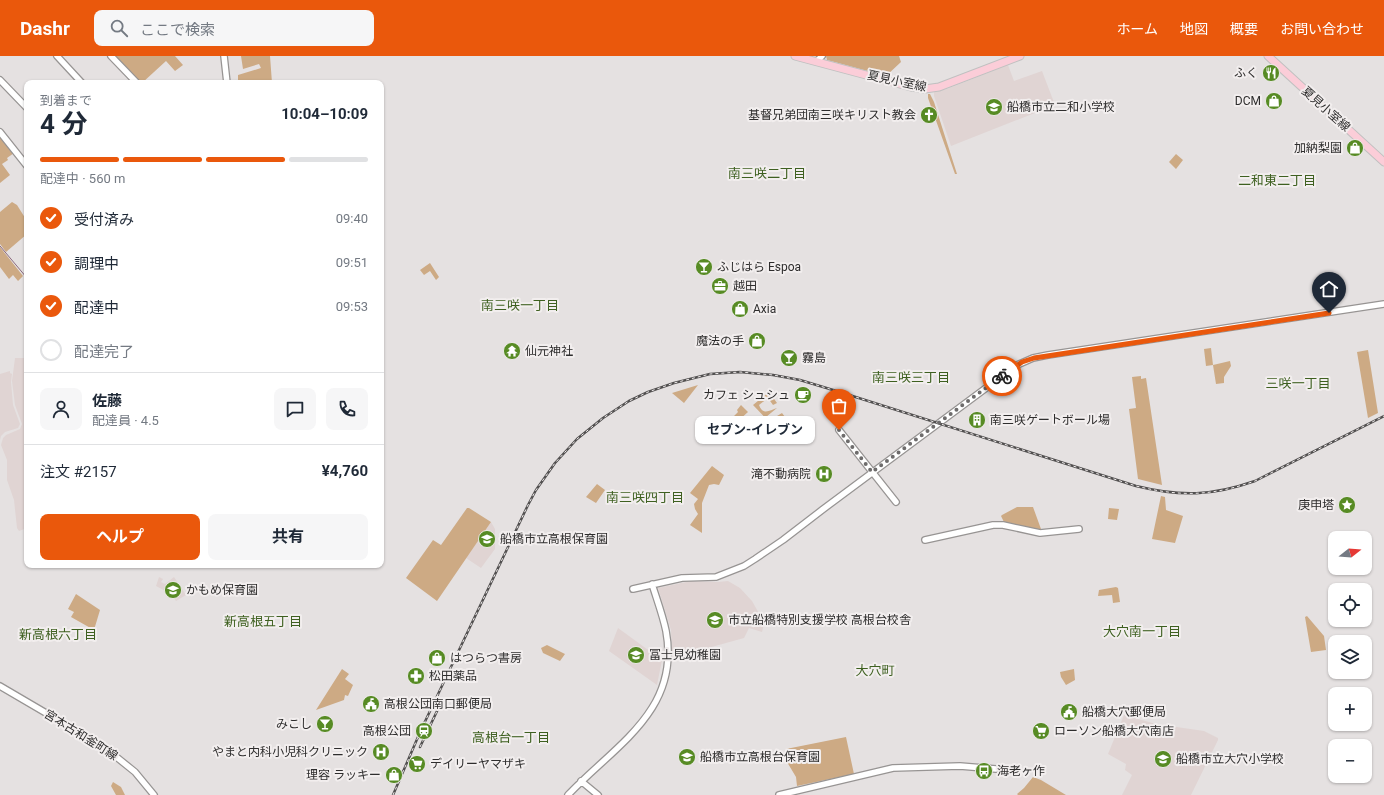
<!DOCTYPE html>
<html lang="ja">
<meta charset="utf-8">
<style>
body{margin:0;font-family:Roboto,"Noto Sans JP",sans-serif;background:#f6f6f7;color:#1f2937;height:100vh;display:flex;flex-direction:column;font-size:15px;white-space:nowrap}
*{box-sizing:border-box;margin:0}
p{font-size:13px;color:#747a83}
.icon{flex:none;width:22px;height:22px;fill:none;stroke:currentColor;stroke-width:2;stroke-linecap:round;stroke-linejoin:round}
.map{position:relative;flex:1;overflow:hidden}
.side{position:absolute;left:24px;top:24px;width:360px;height:488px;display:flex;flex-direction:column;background:#fff;border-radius:8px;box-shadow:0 1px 3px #0004}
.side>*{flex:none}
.needle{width:26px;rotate:73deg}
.tools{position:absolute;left:1328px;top:475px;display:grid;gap:8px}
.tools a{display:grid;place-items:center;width:44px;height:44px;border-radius:8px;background:#fff;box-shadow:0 1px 3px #0004;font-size:20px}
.pin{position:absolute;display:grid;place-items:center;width:34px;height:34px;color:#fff;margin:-41px -17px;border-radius:50% 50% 50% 0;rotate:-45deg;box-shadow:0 0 4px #0007}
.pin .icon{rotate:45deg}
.courier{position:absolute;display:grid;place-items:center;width:40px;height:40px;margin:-20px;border:3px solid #ea580c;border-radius:50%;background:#fff;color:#222;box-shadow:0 1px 5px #0007}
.bubble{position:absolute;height:28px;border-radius:8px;background:#fff;box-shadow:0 1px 3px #0004;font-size:13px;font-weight:700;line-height:28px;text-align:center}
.summary em{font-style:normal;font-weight:700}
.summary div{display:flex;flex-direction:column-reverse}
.summary{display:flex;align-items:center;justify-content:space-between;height:68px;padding:0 16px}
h1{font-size:26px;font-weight:700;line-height:30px}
.bar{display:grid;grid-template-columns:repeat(4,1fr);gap:6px 4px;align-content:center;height:48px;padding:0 16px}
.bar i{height:5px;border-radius:3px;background:#e0e1e3}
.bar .on{background:#ea580c}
.bar p{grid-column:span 4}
.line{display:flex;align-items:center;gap:10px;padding:0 16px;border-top:1px solid #e0e1e3}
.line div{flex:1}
.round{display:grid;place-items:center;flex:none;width:42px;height:42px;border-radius:8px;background:#f6f6f7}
ol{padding:0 16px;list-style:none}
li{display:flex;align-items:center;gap:12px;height:44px}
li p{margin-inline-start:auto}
li .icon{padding:4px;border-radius:50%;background:#ea580c;color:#fff;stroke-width:4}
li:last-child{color:#747a83}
li i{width:22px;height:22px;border:2px solid #e0e1e3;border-radius:50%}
.button{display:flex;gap:8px;margin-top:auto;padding:8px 16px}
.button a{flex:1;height:46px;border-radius:8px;background:#ea580c;color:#fff;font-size:16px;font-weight:700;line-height:46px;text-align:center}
.button a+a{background:#f6f6f7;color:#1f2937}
header{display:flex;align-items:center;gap:24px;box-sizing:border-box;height:56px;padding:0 20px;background:#ea580c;color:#fff}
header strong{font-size:19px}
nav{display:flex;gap:22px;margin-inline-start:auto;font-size:14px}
.search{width:280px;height:36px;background:#f6f6f7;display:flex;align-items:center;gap:10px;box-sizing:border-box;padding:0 14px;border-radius:8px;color:#747a83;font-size:15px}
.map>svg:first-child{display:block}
</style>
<header>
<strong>Dashr</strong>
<div class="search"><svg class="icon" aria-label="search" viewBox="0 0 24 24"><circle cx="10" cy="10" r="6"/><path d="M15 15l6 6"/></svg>ここで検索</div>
<nav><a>ホーム</a><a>地図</a><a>概要</a><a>お問い合わせ</a></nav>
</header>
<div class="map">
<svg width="1384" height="739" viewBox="0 0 1384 739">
<rect width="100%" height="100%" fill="#e5e1e1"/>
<!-- built -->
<path fill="#e0d4d3" d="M1008 9 1014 25 1042 15 1055 49 951 90 934 40V36L947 33Z
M15 302H27V472L19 475 17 472 14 444 7 424V404L1 389 3 382 6 379 20 373 22 368 15 349 12 325Z
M10 315V317L12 318 11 326 13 349 20 368 18 372 5 376 1 380 0 384V318Z
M491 466 495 473V493L481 512 466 502Z
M159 521 163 523 161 526 165 528 174 521 186 539 176 545 171 538 156 530Z
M691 525 718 526 728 525 740 532 752 545 761 561 764 568 762 576 749 572 744 582 672 602 671 574 658 532Z
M618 572 662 604 657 629 609 595Z
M1124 659 1156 668 1204 675 1218 682V684L1191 739H1122L1132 719 1125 714 1126 708 1108 698Z"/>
<!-- green -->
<path fill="#cdaa84" d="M114 0H175L183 9 175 15 166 5 142 27H139Z
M241 0H270L272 27H238V19L261 12 259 8 243 13Z
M826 0H899L901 6 886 20 827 4Z
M928 38H930L934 46 957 118H955L928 42Z
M0 79 14 97 7 102 8 104 2 108 10 119 0 127Z
M1176 98 1183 104 1176 113 1169 106Z
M12 146 17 149 27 165V178L6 196 0 188V156Z
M0 191 23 220 18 225 13 219 9 223 0 211Z
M430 207 439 221 436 224 430 215 424 219 420 214Z
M1211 292 1213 309 1230 305 1231 310 1224 321V327L1216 328 1213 309 1206 310 1204 293Z
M1368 294 1378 357 1368 362 1357 296Z
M1141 320V323L1146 322 1162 429 1138 423 1129 353 1136 352 1132 321Z
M698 329 684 347 672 337Z
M769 336 777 347 773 349 768 342 759 349C763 360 770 354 777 352L766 361 773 368 777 364V360L782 357 785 361 773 370 753 349Z
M741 349 748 356 738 365 733 361 738 356 737 354Z
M712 410 724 419 719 429 714 428 709 429 702 447V477L690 469 698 458 695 453 694 448 698 443 690 437Z
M597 428 605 434 596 447 586 441Z
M1161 440 1165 441 1166 454 1183 460 1175 487 1152 483Z
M1017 451H1033L1041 473 1040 474 1004 466 1001 460 1002 459Z
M467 452H469L491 466 437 545 406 522 433 484 441 489Z
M1109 452 1119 453 1117 464 1108 463Z
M1116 531 1118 532 1120 546 1113 547 1112 539 1098 540 1099 534Z
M76 538 100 554 94 574 71 561 74 556 68 553Z
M1307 560 1324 580 1326 594 1311 596 1305 561Z
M547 589 565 598 560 605 543 597 541 592Z
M342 613 349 618 345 623 353 629 348 640 345 639 344 644 316 654Z
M1074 613 1075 624 1066 629 1061 621 1060 616Z
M846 681 854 718 797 730 796 721 787 706 786 693Z
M1033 721 1041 724 1066 739H1018L1017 738 1024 732Z
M113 726 121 731 125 739H116L111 730Z"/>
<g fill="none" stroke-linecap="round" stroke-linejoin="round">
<!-- stream -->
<path stroke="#8c6b7f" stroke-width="1" d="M0 190 27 222"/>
<!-- minor casing -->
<g stroke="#979493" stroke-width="8">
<path id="minor" d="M57 0 82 27
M111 0 137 27
M224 0 227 27
M817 5 822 0
M0 24 27 52
M0 76 27 110
M839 374 896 446
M925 484 993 469H1003L1040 477 1079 473
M633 533 682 522 716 521 744 510 755 503 783 484 822 454 1017 309 1033 302 1048 299 1384 248
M0 630 104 691 135 716 154 739
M581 725 598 739
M568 739C614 690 681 655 666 575 663 560 657 544 652 528
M779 739 893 712 960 710 996 713"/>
</g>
<!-- major casing -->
<g stroke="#c0c0c0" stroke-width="9">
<path id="major" d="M795 0 911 31 925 33 939 31 1020 0
M1268 0 1384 106"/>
</g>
<!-- minor -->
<use href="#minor" stroke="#fff" stroke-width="5.5"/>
<!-- major -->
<use href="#major" stroke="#fbcdd8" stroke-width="7"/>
<!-- rail casing -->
<g stroke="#514f4f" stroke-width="2.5">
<path id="rail" d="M420 691 438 653
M393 739 421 674 528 449 536 434 555 407 577 383 603 362 629 345 648 336 674 327 710 318 740 316 773 319 800 324 843 337 1136 430C1181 441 1212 440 1255 425L1384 360"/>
</g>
<!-- rail -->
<use href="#rail" stroke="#f2eeee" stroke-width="1" stroke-dasharray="3" stroke-linecap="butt"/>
</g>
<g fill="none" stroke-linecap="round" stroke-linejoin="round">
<!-- done -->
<path stroke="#6e6c6c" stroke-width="4" stroke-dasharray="0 7.2" d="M839 374 872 416 1002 320"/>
<!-- route -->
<path stroke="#ea580c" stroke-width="5" d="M1002 320 1022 306 1034 302 1329 257"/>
</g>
<!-- icons -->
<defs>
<g id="restaurant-disc" transform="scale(0.9)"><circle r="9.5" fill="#578b24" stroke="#f2eeee"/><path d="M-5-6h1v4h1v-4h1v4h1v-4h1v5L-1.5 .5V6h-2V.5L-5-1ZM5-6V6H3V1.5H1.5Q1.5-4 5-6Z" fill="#fff"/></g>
<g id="shop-disc" transform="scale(0.9)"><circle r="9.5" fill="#578b24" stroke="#f2eeee"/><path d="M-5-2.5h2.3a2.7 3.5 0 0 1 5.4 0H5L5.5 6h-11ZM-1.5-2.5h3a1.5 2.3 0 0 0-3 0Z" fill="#fff"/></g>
<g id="school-disc" transform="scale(0.9)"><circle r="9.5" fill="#578b24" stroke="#f2eeee"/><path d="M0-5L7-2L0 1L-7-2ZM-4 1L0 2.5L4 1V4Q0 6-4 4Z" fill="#fff"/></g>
<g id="church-disc" transform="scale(0.9)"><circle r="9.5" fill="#578b24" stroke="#f2eeee"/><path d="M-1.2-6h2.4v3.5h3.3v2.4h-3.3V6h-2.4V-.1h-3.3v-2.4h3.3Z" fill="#fff"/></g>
<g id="bar-disc" transform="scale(0.9)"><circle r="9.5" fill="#578b24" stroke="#f2eeee"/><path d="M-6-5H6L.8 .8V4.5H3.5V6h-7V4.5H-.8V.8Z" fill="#fff"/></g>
<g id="office-disc" transform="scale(0.9)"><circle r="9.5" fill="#578b24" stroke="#f2eeee"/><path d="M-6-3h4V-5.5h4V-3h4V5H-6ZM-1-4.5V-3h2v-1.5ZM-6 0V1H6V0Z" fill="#fff"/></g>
<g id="temple-disc" transform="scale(0.9)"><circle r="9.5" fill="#578b24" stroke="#f2eeee"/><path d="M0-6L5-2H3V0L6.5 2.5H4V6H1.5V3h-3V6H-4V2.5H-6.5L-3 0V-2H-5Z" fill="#fff"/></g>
<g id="cafe-disc" transform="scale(0.9)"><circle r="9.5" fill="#578b24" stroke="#f2eeee"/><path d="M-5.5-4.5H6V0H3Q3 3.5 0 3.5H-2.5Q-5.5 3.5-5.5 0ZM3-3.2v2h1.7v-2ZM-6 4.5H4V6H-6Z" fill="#fff"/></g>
<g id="building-disc" transform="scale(0.9)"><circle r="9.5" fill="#578b24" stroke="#f2eeee"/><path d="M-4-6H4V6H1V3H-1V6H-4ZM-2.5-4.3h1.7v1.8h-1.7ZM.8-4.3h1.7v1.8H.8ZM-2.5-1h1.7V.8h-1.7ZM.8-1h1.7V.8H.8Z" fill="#fff"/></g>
<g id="hospital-disc" transform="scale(0.9)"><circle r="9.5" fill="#578b24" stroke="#f2eeee"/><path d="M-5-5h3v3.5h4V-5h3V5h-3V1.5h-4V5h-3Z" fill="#fff"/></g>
<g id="sight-disc" transform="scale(0.9)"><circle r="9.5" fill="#578b24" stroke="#f2eeee"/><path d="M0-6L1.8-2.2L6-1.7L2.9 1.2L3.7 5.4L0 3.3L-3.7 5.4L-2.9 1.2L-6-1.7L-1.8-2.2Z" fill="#fff"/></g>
<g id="pharmacy-disc" transform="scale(0.9)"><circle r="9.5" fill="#578b24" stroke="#f2eeee"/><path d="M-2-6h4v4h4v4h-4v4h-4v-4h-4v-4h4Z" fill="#fff"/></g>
<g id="civic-disc" transform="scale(0.9)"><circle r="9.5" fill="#578b24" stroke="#f2eeee"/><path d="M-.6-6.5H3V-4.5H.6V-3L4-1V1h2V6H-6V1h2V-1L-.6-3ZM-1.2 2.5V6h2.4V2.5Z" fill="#fff"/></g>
<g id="station-disc" transform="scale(0.9)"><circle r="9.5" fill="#578b24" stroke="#f2eeee"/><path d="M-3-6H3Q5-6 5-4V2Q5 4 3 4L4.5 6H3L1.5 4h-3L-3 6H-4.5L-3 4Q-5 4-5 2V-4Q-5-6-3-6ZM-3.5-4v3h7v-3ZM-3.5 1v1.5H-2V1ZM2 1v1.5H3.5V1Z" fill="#fff"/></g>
<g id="supermarket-disc" transform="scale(0.9)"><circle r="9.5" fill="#578b24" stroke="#f2eeee"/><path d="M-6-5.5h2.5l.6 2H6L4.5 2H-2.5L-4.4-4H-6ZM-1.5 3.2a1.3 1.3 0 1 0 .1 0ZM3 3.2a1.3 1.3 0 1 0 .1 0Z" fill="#fff"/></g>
<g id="bus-disc" transform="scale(0.9)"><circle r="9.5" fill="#578b24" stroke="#f2eeee"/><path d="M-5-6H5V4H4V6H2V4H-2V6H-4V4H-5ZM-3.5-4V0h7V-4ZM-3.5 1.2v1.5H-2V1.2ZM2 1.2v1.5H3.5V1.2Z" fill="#fff"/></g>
</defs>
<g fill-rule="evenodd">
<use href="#restaurant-disc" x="1271" y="17"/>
<use href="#shop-disc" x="1274" y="45"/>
<use href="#school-disc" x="994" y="51"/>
<use href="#church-disc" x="929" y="59"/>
<use href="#shop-disc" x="1355" y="92"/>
<use href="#bar-disc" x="704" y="211"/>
<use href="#office-disc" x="720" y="230"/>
<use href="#shop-disc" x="740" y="253"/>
<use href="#shop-disc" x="757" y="285"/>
<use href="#temple-disc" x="512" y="295"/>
<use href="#bar-disc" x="789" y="302"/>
<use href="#cafe-disc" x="803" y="339"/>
<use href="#building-disc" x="977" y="364"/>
<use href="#hospital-disc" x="824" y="418"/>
<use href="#sight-disc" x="1347" y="449"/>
<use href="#school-disc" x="487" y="483"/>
<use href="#school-disc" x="173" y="534"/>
<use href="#school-disc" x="715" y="564"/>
<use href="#school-disc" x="636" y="599"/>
<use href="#shop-disc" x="437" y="602"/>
<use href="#pharmacy-disc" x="416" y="620"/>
<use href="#civic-disc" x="371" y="648"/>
<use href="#civic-disc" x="1069" y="656"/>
<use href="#bar-disc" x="325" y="668"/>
<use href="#station-disc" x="424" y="675"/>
<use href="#supermarket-disc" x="1041" y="675"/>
<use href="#hospital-disc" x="381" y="696"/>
<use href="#school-disc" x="687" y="701"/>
<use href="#school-disc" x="1163" y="703"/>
<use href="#supermarket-disc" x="417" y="708"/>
<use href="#bus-disc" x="984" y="715"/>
<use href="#shop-disc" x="394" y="719"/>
</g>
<g text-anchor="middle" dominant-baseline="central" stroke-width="4" stroke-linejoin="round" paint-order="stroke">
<!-- poi labels -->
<g font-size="12" fill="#2e2d2d" stroke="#f2eeee" text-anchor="start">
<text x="1258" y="17" text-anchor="end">ふく</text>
<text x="1261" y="45" text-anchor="end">DCM</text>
<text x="1007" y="51">船橋市立二和小学校</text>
<text x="916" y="59" text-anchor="end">基督兄弟団南三咲キリスト教会</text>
<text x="1342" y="92" text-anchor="end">加納梨園</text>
<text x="717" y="211">ふじはら Espoa</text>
<text x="733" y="230">越田</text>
<text x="753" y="253">Axia</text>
<text x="744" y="285" text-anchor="end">魔法の手</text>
<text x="525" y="295">仙元神社</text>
<text x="802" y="302">霧島</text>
<text x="790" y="339" text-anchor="end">カフェ シュシュ</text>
<text x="990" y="364">南三咲ゲートボール場</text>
<text x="811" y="418" text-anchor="end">滝不動病院</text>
<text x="1334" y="449" text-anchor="end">庚申塔</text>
<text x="500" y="483">船橋市立高根保育園</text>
<text x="186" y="534">かもめ保育園</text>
<text x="728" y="564">市立船橋特別支援学校 高根台校舎</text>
<text x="649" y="599">冨士見幼稚園</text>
<text x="450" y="602">はつらつ書房</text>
<text x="429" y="620">松田薬品</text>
<text x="384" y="648">高根公団南口郵便局</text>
<text x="1082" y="656">船橋大穴郵便局</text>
<text x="312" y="668" text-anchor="end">みこし</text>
<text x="411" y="675" text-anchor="end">高根公団</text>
<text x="1054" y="675">ローソン船橋大穴南店</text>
<text x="368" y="696" text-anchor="end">やまと内科小児科クリニック</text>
<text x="700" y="701">船橋市立高根台保育園</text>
<text x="1176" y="703">船橋市立大穴小学校</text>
<text x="430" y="708">デイリーヤマザキ</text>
<text x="997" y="715">海老ヶ作</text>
<text x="381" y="719" text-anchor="end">理容 ラッキー</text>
</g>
<!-- street labels -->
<g font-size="12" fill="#2e2d2d" stroke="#f2eeee">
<text transform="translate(897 25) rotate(12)">夏見小室線</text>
<text transform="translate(1326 53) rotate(42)">夏見小室線</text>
<text transform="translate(81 679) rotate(32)">宮本古和釜町線</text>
</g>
<!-- neighbourhood labels -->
<g font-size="13" fill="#3e6020" stroke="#f2eeee">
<text x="767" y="117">南三咲二丁目</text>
<text x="1277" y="124">二和東二丁目</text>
<text x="520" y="249">南三咲一丁目</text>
<text x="911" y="321">南三咲三丁目</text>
<text x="1298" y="327">三咲一丁目</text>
<text x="645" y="441">南三咲四丁目</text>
<text x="263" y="565">新高根五丁目</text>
<text x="1142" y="575">大穴南一丁目</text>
<text x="58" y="578">新高根六丁目</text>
<text x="875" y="614">大穴町</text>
<text x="511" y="681">高根台一丁目</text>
</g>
</g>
</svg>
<div class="tools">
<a><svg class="needle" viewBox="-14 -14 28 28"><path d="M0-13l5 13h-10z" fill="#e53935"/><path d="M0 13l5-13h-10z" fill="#747a83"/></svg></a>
<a><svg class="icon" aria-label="locate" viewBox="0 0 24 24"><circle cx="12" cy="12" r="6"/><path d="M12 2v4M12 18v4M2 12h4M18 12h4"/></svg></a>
<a><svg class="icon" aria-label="layers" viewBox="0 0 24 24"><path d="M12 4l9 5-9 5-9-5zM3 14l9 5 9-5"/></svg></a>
<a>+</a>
<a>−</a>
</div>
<div class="pin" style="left:839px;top:374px;background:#ea580c"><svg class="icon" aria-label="bag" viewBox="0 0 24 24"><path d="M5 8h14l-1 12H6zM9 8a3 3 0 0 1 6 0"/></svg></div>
<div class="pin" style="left:1329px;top:257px;background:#1f2937"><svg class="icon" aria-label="home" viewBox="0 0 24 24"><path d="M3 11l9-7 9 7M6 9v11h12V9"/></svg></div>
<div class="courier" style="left:1002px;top:320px"><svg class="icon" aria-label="bike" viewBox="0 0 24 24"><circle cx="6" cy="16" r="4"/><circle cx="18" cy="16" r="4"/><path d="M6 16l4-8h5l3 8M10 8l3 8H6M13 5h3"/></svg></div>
<div class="bubble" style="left:695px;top:360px;width:120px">セブン-イレブン</div>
<section class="side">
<div class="summary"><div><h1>4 分</h1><p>到着まで</p></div><em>10:04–10:09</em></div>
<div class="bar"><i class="on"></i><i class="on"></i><i class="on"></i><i></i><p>配達中 · 560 m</p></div>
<ol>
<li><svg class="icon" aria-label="check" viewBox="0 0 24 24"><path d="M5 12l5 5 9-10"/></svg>受付済み<p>09:40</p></li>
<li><svg class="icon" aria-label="check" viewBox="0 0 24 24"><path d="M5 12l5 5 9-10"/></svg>調理中<p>09:51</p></li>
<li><svg class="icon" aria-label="check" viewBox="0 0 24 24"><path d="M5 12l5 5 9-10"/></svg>配達中<p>09:53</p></li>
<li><i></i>配達完了</li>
</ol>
<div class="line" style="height:72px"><a class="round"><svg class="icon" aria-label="person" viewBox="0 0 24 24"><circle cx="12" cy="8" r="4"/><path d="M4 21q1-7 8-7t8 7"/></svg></a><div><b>佐藤</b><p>配達員 · 4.5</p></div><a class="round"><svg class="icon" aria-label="chat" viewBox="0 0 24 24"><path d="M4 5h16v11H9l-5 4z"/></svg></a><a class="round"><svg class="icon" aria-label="phone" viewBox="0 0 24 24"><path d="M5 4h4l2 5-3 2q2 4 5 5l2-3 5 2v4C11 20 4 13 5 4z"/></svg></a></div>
<div class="line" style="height:52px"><div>注文 #2157</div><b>¥4,760</b></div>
<div class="button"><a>ヘルプ</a><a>共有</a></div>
</section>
</div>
